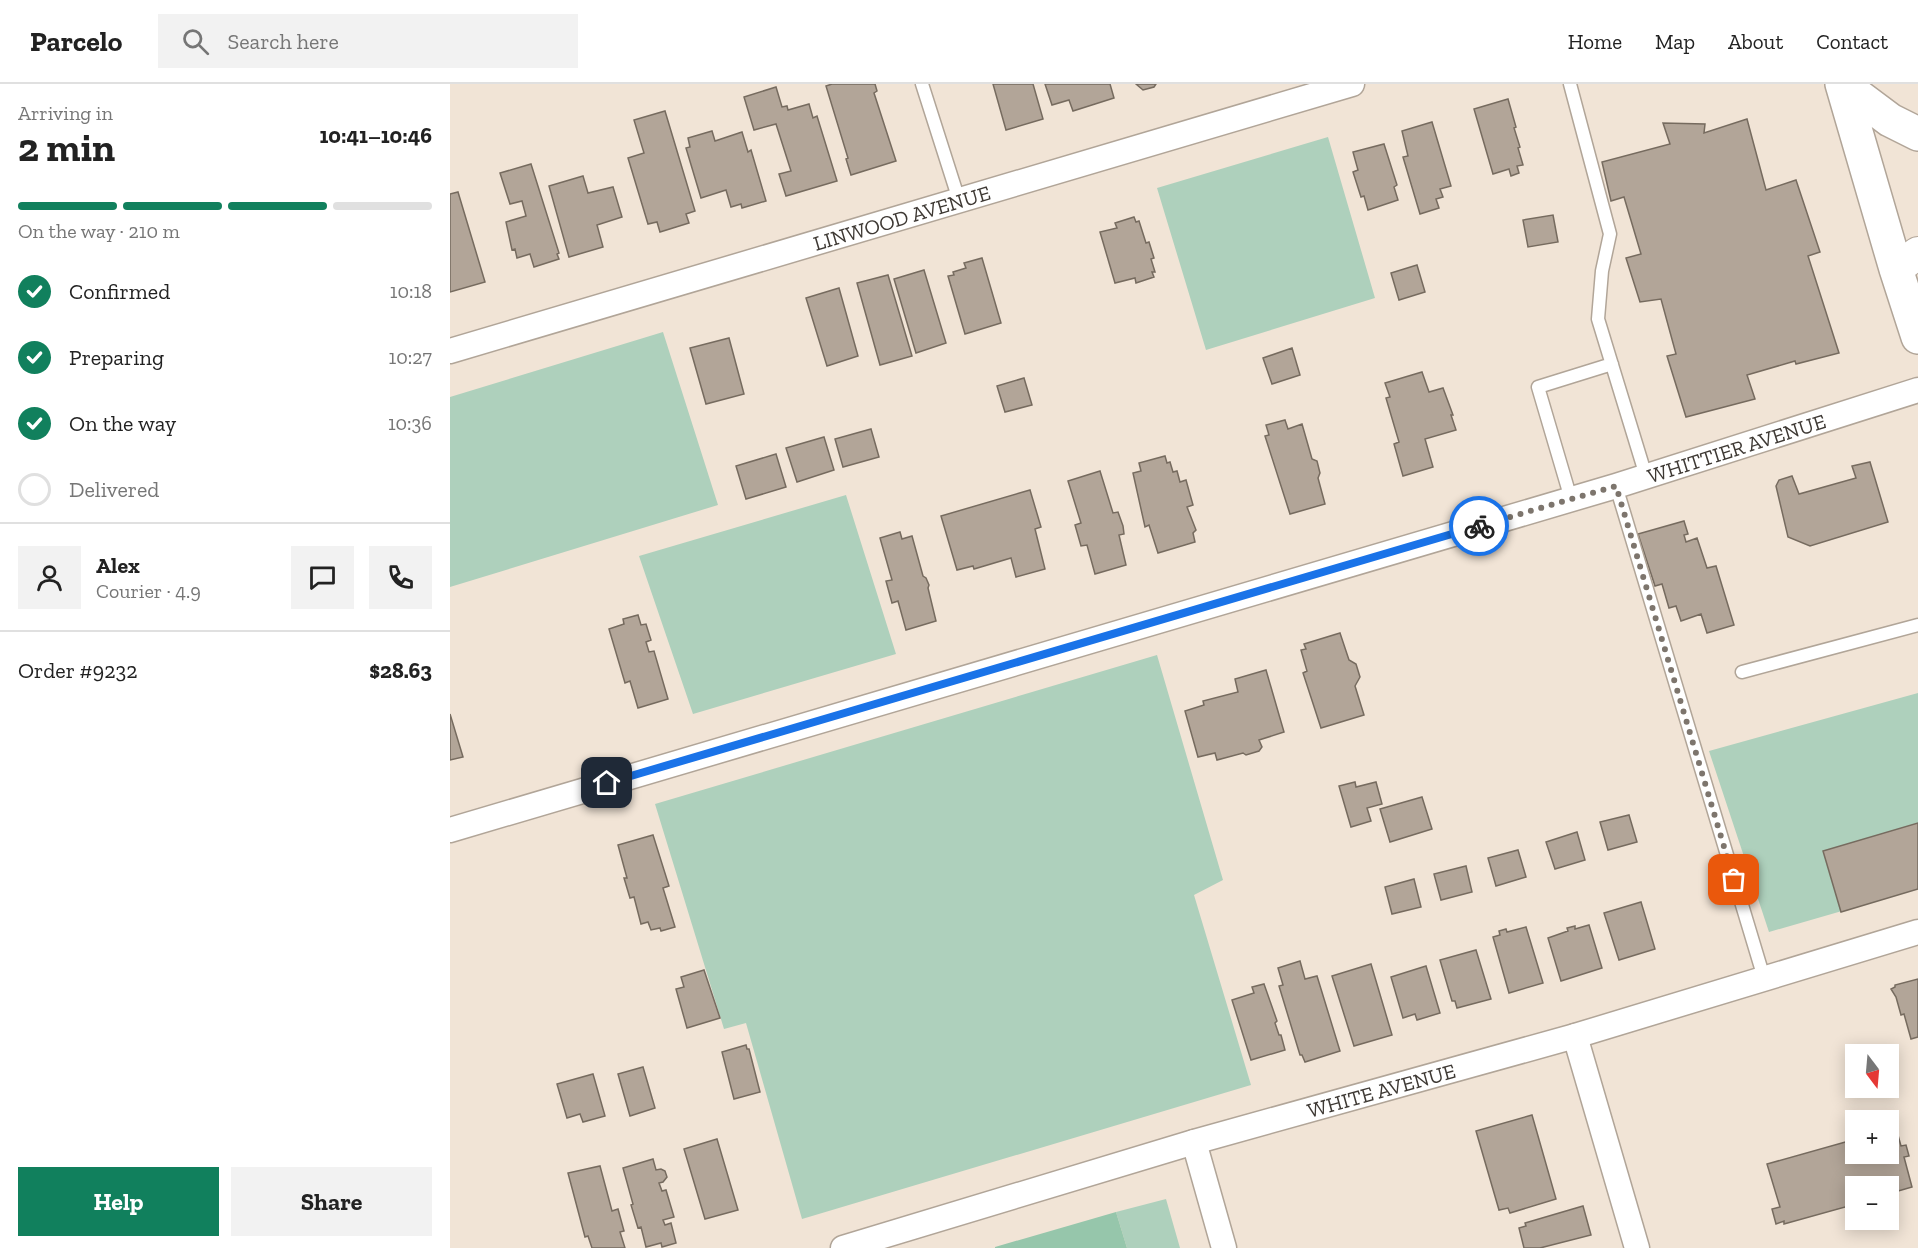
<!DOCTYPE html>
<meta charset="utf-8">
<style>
body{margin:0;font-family:"Zilla Slab",serif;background:#f2f2f2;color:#222;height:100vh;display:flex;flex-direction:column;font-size:22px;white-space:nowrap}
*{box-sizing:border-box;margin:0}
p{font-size:20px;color:#767676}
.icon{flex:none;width:33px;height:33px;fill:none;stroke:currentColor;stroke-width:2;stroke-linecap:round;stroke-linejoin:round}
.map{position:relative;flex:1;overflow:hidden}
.panel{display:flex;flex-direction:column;background:#fff;width:450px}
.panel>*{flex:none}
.needle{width:39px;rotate:164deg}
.tools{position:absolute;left:1395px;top:960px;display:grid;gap:12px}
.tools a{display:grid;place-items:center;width:54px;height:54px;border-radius:0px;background:#fff;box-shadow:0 3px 15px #0003;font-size:30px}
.pin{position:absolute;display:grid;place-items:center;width:51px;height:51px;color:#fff;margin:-26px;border-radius:12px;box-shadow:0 3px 9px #0006}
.courier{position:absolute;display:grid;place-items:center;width:60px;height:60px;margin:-30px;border:4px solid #1a73e8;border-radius:50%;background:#fff;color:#222;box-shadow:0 2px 8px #0007}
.head em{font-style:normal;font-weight:800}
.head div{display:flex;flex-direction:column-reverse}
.head{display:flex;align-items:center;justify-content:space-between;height:102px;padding:0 18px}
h1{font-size:39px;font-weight:800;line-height:45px}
.bar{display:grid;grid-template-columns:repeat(4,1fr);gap:9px 6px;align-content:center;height:72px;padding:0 18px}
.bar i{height:8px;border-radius:4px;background:#e0e0e0}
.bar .on{background:#11805d}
.bar p{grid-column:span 4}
.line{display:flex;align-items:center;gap:15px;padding:0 18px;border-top:2px solid #e0e0e0}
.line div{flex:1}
.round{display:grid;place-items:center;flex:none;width:63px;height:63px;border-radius:0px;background:#f2f2f2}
ol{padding:0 18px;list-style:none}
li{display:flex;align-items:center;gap:18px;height:66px}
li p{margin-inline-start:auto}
li .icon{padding:6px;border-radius:50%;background:#11805d;color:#fff;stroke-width:4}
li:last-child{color:#767676}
li i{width:33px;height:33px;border:3px solid #e0e0e0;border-radius:50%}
.cta{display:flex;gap:12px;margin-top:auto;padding:12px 18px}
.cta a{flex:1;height:69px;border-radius:0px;background:#11805d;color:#fff;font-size:24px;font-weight:800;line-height:69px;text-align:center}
.cta a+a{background:#f2f2f2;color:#222}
header{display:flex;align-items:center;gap:36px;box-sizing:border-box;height:84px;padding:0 30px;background:#fff;border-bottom:2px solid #e0e0e0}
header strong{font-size:28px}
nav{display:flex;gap:33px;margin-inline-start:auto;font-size:21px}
.search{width:420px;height:54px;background:#f2f2f2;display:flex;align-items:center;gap:15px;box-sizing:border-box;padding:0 21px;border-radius:0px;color:#767676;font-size:22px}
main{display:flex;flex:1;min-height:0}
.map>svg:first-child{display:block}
</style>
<header>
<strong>Parcelo</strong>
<div class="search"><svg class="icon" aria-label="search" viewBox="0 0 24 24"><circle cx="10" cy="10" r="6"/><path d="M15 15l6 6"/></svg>Search here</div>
<nav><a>Home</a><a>Map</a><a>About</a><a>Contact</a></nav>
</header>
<main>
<section class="panel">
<div class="head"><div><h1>2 min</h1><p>Arriving in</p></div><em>10:41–10:46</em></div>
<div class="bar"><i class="on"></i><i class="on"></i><i class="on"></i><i></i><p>On the way · 210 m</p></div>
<ol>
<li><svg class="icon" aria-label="check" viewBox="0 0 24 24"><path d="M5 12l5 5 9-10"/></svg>Confirmed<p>10:18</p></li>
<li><svg class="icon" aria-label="check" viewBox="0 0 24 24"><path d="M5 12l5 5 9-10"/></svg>Preparing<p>10:27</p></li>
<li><svg class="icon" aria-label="check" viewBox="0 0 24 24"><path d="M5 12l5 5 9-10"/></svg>On the way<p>10:36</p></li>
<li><i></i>Delivered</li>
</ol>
<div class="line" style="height:108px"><a class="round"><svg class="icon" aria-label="person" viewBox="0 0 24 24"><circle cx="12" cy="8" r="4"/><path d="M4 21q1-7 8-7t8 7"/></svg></a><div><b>Alex</b><p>Courier · 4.9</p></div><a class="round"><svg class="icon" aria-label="chat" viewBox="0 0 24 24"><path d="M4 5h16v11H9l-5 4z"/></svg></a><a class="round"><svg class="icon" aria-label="phone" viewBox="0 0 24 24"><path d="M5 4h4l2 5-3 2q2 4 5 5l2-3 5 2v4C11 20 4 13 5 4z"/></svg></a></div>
<div class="line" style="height:78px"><div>Order #9232</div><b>$28.63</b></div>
<div class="cta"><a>Help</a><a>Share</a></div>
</section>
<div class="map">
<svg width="1468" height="1164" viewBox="0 0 1468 1164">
<rect width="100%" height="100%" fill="#f1e4d6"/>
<!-- green -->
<path fill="#aed0bc" d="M878 53 925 214 756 266 707 104Z
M213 248 268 421 0 503V313Z
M396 411 446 570 243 630 189 472Z
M707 571 773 796 744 811 801 1001 352 1135 296 939 274 945 205 720Z
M1468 609V805L1319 848 1259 667Z
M716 1115 730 1164H677L666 1128Z"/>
<!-- forest -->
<path fill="#96c6ab" d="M666 1128 677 1164H545V1163Z"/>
<!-- building -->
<path fill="#b2a598" stroke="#766b5f" stroke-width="1.5" d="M382 0H425L427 7 424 9 446 77 401 91 396 75 398 74 376 2Z
M543 0H583L593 35 556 46Z
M595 0H660L664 14 623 27 619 16 602 21Z
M686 0H706L704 3 693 6Z
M326 3 332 23 337 22 338 26 359 20 363 34 367 32 387 97 336 112 329 90 341 87 326 40 304 46 294 13Z
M1058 15 1066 43 1064 44 1070 63 1068 64 1073 81 1067 82 1069 89 1061 92 1059 85 1043 90 1024 25Z
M215 27 245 127 236 130 239 139 210 148 207 138 198 140 178 74 194 69 184 36Z
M1297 35 1316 106 1346 96 1370 168 1358 172 1389 269 1346 280 1345 277 1297 291 1305 315 1236 333 1217 272 1226 270 1211 215 1190 218 1176 174 1191 170 1174 113 1161 117 1152 78 1220 60 1213 39 1255 40 1254 49Z
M982 38 1001 102 990 105 993 113 986 115 989 124 970 130 953 73 958 72 952 47Z
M262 47 265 57 292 48 298 68 301 66 316 117 292 124 291 120 281 123 276 106 251 114 236 64 240 63 238 54Z
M934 60 947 101 944 103 948 116 918 126 914 112 911 113 903 88 908 86 903 68Z
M81 80 109 169 107 170 109 175 84 183 80 170 67 174 65 165 62 166 56 138 76 132 72 117 60 120 50 89Z
M133 92 138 109 163 103 172 133 147 141 153 163 119 173 99 102Z
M8 108 35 198 0 208V110Z
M1103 131 1108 158 1078 163 1073 136Z
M684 133 686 138 689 137 696 159 699 158 704 174 701 175 705 188H702L704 193 686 199 685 194 665 199 650 148 667 144 665 139Z
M532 174 551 239 515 250 498 192 504 191 503 188 516 184 514 179Z
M967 181 975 208 949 216 941 189Z
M474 186 496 259 466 269 444 195Z
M438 191 462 272 430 281 407 199Z
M389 204 408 272 377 282 356 214Z
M279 254 294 310 256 320 240 264Z
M842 264 850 291 822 300 813 274Z
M972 288 979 308 993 304 1003 331H1001L1006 346 975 355 983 383 953 392 944 360 949 358 936 314 940 313 935 299Z
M574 294 582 321 555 328 547 302Z
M835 336 838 345 852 340 862 375 867 377 870 389 868 394 875 420 840 430 815 352 819 351 816 341Z
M421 345 429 373 393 383 385 355Z
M374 353 384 386 347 398 336 364Z
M326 370 336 403 296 415 286 382Z
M715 372 717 379 720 378 723 388 727 387 730 398 736 396 743 421 737 423 746 446 743 449 745 458 708 469 699 441 695 443 683 389 691 387 689 379Z
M1420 378 1438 438 1360 462 1338 453 1326 402 1329 396 1342 392 1349 410 1406 394 1402 382Z
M650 387 663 429 668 428 673 442 674 450 669 451 676 481 645 490 637 461 631 462 625 441 631 439 618 397Z
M580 406 591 443 585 445 595 485 566 493 561 474 524 485 523 482 507 486 491 432Z
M1234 437 1238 450 1234 451 1236 458 1247 454 1257 484 1266 482 1284 541 1257 549 1251 530 1231 537 1226 522 1219 524 1212 500 1205 502 1188 450Z
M450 448 452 455 462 452 473 492 476 494 479 501 478 504 486 537 456 546 448 517 442 519 436 497 442 496 430 454Z
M188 531 191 541 196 540 201 556 196 558 199 568 204 567 218 615 188 624 180 597 175 599 159 545 174 540 173 535Z
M890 549 899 576 906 580 910 593 905 602 914 631 871 644 853 589 857 587 851 566 856 565 854 560Z
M816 586 834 648 809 656 812 663 809 667 796 671 793 669 767 676 765 669 748 673 735 627 754 621 753 617 788 608 785 595Z
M0 630 13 673 0 676Z
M905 698 906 703 926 698 932 720 917 724 921 737 901 743 889 702Z
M972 713 982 745 940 758 930 725Z
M1179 731 1187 758 1158 766 1150 738Z
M1468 739V805L1391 828 1373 767Z
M1127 748 1135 776 1105 785 1096 758Z
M203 751 219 802 213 804 225 843 211 847 210 844 201 846 198 838 191 840 184 813 180 814 174 794H177L168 761Z
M1068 766 1076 793 1046 802 1038 774Z
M1016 782 1022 808 991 816 984 790Z
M964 795 971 823 942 830 935 803Z
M1191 818 1205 865 1169 876 1154 829Z
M1139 841 1152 884 1111 897 1098 854 1118 847 1117 844 1125 842V845Z
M1076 843 1093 899 1059 909 1043 853 1050 851 1049 847 1056 845 1057 848Z
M1026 866 1041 915 1007 924 1005 917H1002L990 876Z
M850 877 855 895 867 892 890 967 855 978 852 971H850L829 902 833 901 828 884Z
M921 880 942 951 904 962 882 892Z
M976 882 990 929 967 936 965 930 953 934 941 893Z
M254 886 270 934 237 944 226 905 234 903 231 893Z
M1468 895V953L1461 955 1454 930 1451 931 1446 913 1441 905 1445 903V901Z
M814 900 827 937 825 939 829 951H831L835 966 801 976 782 916 804 909 802 903Z
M296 961 297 965H299L310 1008 284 1015 272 968Z
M193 983 205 1024 180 1032 168 990Z
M143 990 155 1032 133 1038 130 1030 117 1034 107 1000Z
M1082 1031 1106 1115 1060 1129 1058 1124 1049 1126 1026 1047Z
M1446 1044 1451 1062 1456 1061 1459 1072 1454 1073 1462 1103 1438 1110V1102H1406V1120L1334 1140V1137L1326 1140 1322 1125 1330 1123 1317 1080 1406 1055V1070H1438V1046Z
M267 1055 288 1126 255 1135 234 1065Z
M203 1075 206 1086 211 1085 215 1087 217 1093 213 1098 209 1099 212 1107 216 1106 224 1133 213 1136 215 1141 221 1139 226 1159 212 1163 211 1159 196 1163 191 1143 188 1144 181 1121 183 1120 173 1084Z
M150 1082 162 1127 168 1125 174 1147 170 1148 175 1164H142L138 1152 135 1153 118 1089Z
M1133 1122 1141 1151 1090 1164H1074L1069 1144 1076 1142 1075 1139Z"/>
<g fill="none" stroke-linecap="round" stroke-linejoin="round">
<!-- service casing -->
<g stroke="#b1a598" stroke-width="15">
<path id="service" d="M472 0 509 116
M1120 0 1160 150 1152 187 1148 235 1196 392
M1166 402 1314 894
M1121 415 1088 303 1162 280
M1292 588 1468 541"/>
</g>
<!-- minor casing -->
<g stroke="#b1a598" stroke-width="27">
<g id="minor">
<path id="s1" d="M0 267 902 0"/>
<path id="s2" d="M0 746 1166 402 1468 306"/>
<path d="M1125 952 1187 1164"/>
<path d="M744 1058 774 1164"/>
<path id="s3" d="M393 1164 744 1058 1125 952 1468 848"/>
</g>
</g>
<!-- tertiary casing -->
<g stroke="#b1a598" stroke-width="34">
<path id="tertiary" d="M1446 185 1468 169"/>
</g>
<!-- primary casing -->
<g stroke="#b1a598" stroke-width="36">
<path id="primary" d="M1392 0 1446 185 1468 253
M1392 0 1440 36 1468 50"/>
</g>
<!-- service -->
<use href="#service" stroke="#fff" stroke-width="12"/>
<!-- minor -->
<use href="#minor" stroke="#fff" stroke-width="24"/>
<!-- tertiary -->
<use href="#tertiary" stroke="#fff" stroke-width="32"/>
<!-- primary -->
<use href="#primary" stroke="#fff" stroke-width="33"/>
</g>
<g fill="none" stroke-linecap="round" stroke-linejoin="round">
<!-- done -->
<path stroke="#7d756d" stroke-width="6" stroke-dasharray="0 10.8" d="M1029 442 1166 402 1284 796"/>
<!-- route -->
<path stroke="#1a73e8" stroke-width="8" d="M157 699 1029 442"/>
</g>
<g text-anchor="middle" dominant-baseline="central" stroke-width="6" stroke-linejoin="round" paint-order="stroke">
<!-- street labels -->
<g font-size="21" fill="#3e3934" stroke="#fef1e3">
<text stroke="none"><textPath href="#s1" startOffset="471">LINWOOD AVENUE</textPath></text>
<text stroke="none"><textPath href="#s2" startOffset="1342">WHITTIER AVENUE</textPath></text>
<text stroke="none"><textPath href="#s3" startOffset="561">WHITE AVENUE</textPath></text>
</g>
</g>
</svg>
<div class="tools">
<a><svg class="needle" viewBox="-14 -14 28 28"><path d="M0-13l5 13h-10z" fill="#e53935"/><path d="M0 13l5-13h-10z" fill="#767676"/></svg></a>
<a>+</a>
<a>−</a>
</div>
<div class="pin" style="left:1284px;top:796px;background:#ea580c"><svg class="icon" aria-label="bag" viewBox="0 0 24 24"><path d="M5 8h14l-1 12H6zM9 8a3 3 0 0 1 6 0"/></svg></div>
<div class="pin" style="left:157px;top:699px;background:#1f2937"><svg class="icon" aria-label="home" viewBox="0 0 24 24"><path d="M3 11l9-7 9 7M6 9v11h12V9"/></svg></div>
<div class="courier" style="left:1029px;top:442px"><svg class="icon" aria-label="bike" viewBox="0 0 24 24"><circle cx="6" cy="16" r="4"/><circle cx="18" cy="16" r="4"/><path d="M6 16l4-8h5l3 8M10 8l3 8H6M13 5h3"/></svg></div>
</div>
</main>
